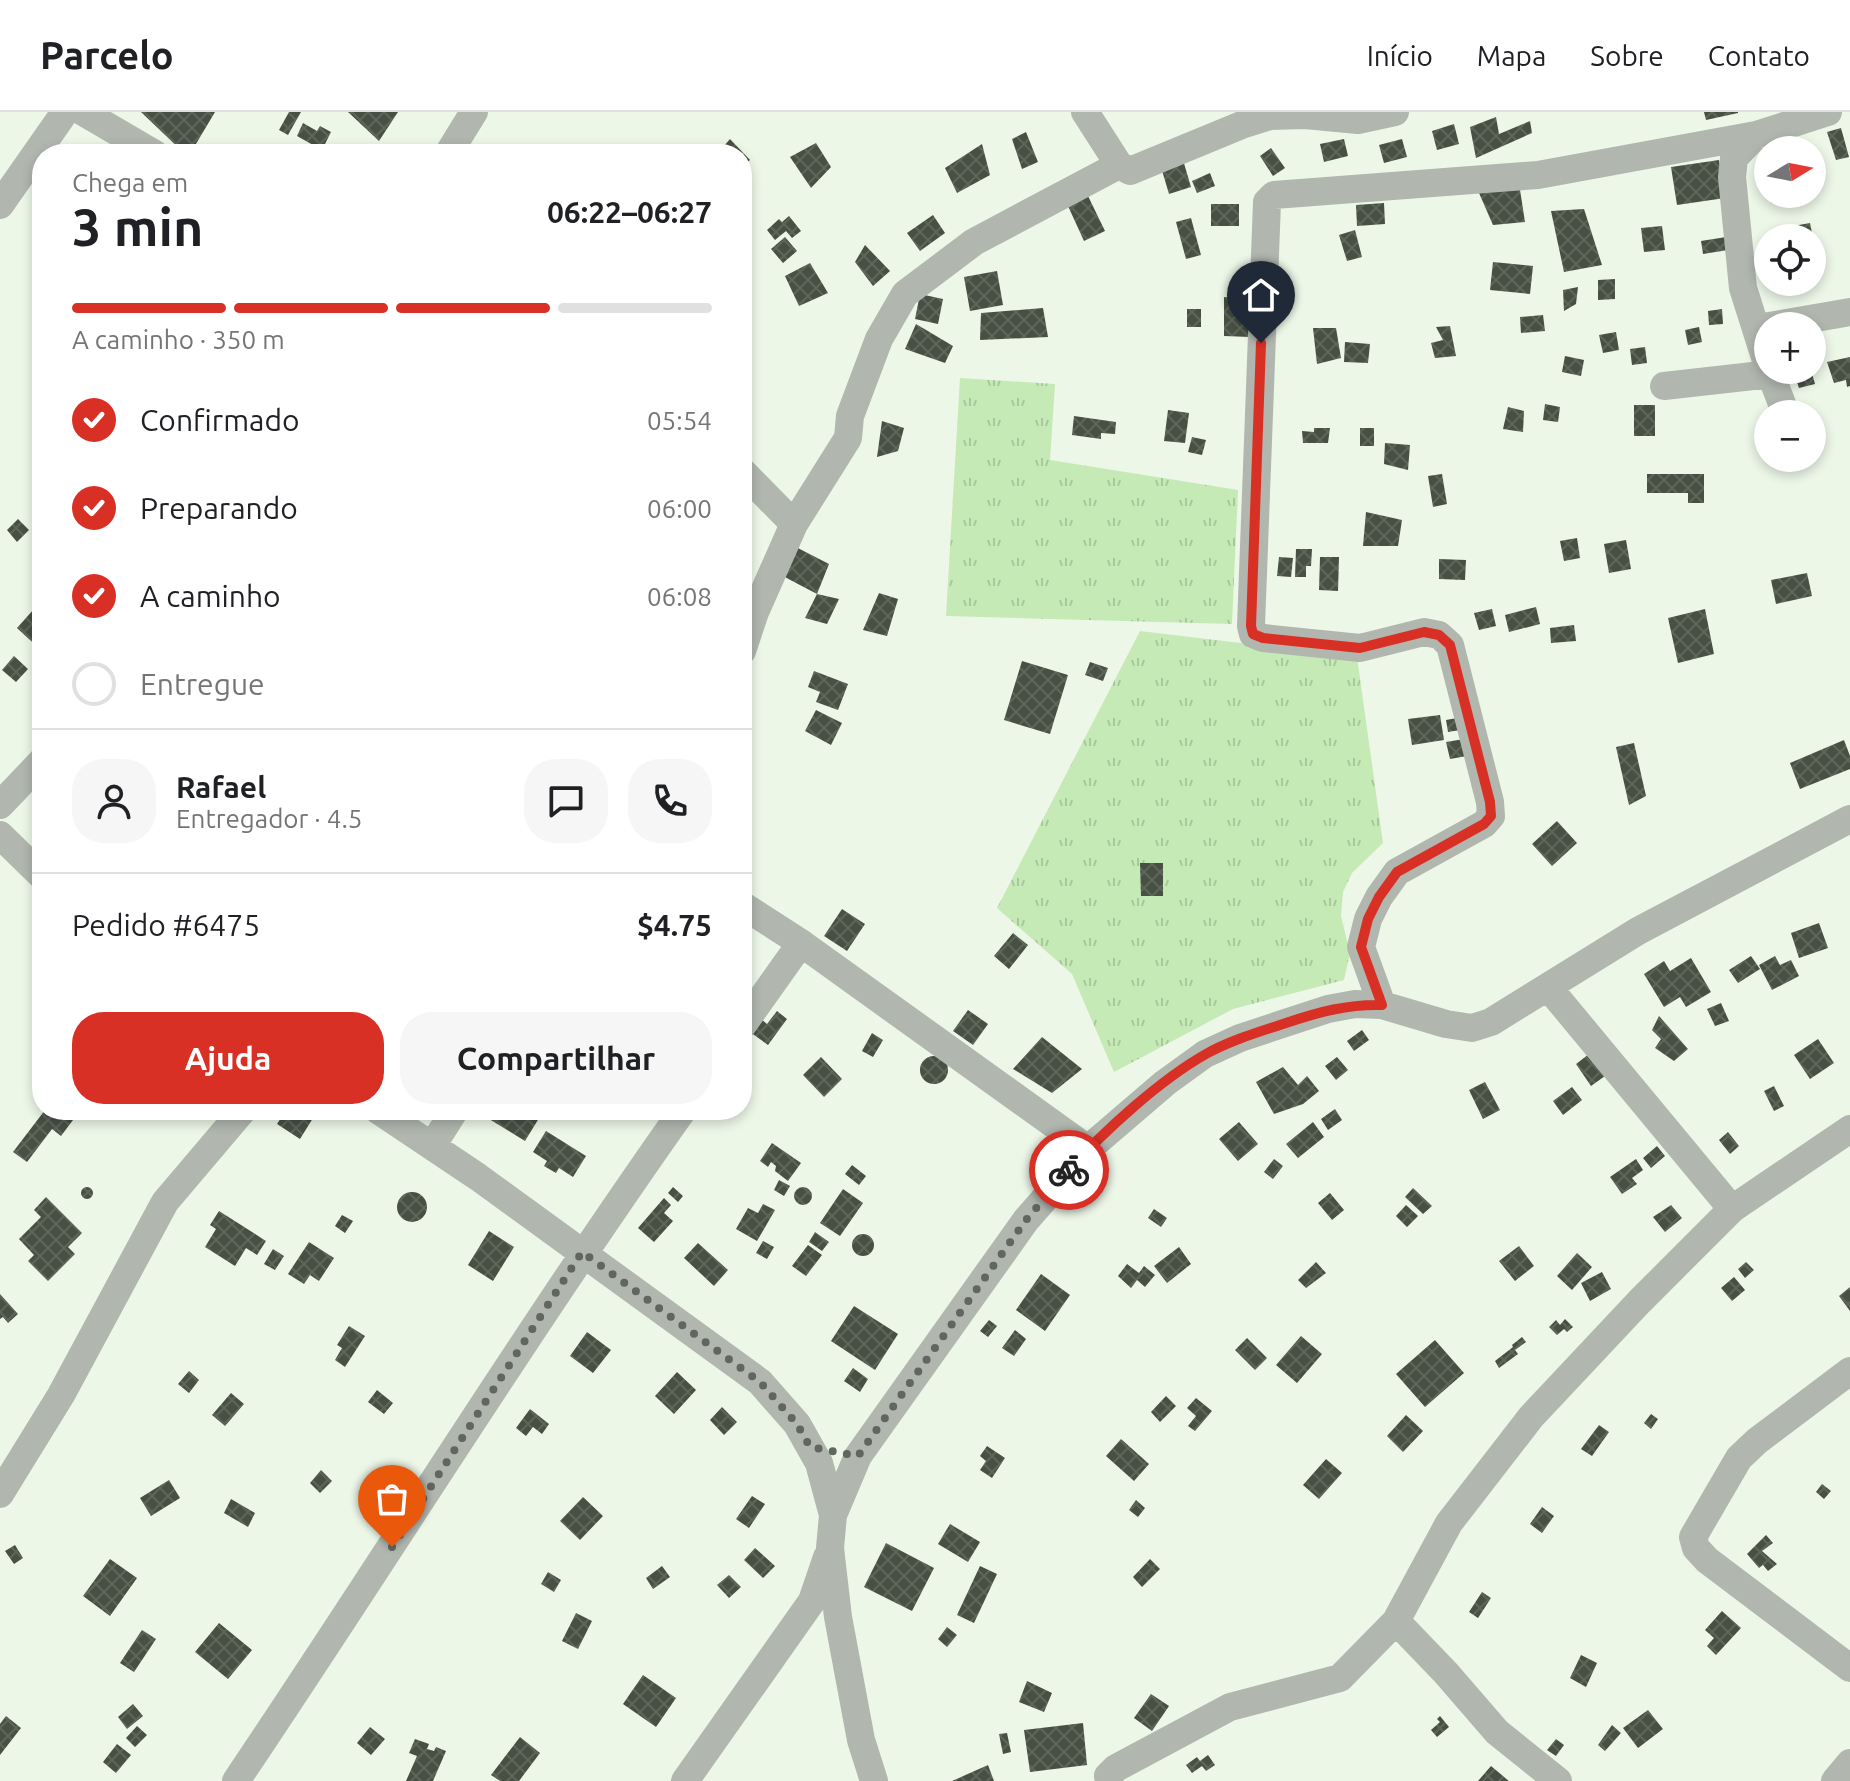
<!DOCTYPE html>
<html lang="pt">
<meta charset="utf-8">
<style>
body{margin:0;font-family:Ubuntu,sans-serif;background:#f6f6f6;color:#202124;height:100vh;display:flex;flex-direction:column;font-size:30px;white-space:nowrap}
*{box-sizing:border-box;margin:0}
p{font-size:26px;color:#757577}
.icon{flex:none;width:44px;height:44px;fill:none;stroke:currentColor;stroke-width:2;stroke-linecap:round;stroke-linejoin:round}
.map{position:relative;flex:1;overflow:hidden}
.side{position:absolute;left:32px;top:32px;width:720px;height:976px;display:flex;flex-direction:column;background:#fff;border-radius:32px;box-shadow:0 4px 12px #0003}
.side>*{flex:none}
.needle{width:52px;rotate:80deg}
.fabs{position:absolute;left:1754px;top:24px;display:grid;gap:16px}
.fabs a{display:grid;place-items:center;width:72px;height:72px;border-radius:50%;background:#fff;box-shadow:0 4px 12px #0003;font-size:40px}
.pin{position:absolute;display:grid;place-items:center;width:68px;height:68px;color:#fff;margin:-82px -34px;border-radius:50% 50% 50% 0;rotate:-45deg;box-shadow:0 0 8px #0007}
.pin .icon{rotate:45deg}
.courier{position:absolute;display:grid;place-items:center;width:80px;height:80px;margin:-40px;border:6px solid #d93025;border-radius:50%;background:#fff;color:#222;box-shadow:0 2px 10px #0007}
.overview em{font-style:normal;font-weight:700}
.overview div{display:flex;flex-direction:column-reverse}
.overview{display:flex;align-items:center;justify-content:space-between;height:136px;padding:0 40px}
h1{font-size:52px;font-weight:700;line-height:60px}
.bar{display:grid;grid-template-columns:repeat(4,1fr);gap:12px 8px;align-content:center;height:96px;padding:0 40px}
.bar i{height:10px;border-radius:6px;background:#e0e0e0}
.bar .current{background:#d93025}
.bar p{grid-column:span 4}
.line{display:flex;align-items:center;gap:20px;padding:0 40px;border-top:2px solid #e0e0e0}
.line div{flex:1}
.round{display:grid;place-items:center;flex:none;width:84px;height:84px;border-radius:32px;background:#f6f6f6}
ol{padding:0 40px;list-style:none}
li{display:flex;align-items:center;gap:24px;height:88px}
li p{margin-inline-start:auto}
li .icon{padding:8px;border-radius:50%;background:#d93025;color:#fff;stroke-width:4}
li:last-child{color:#757577}
li i{width:44px;height:44px;border:4px solid #e0e0e0;border-radius:50%}
.primary-button{display:flex;gap:16px;margin-top:auto;padding:16px 40px}
.primary-button a{flex:1;height:92px;border-radius:32px;background:#d93025;color:#fff;font-size:32px;font-weight:700;line-height:92px;text-align:center}
.primary-button a+a{background:#f6f6f6;color:#202124}
header{display:flex;align-items:center;gap:48px;box-sizing:border-box;height:112px;padding:0 40px;background:#fff;border-bottom:2px solid #e0e0e0}
header strong{font-size:38px}
nav{display:flex;gap:44px;margin-inline-start:auto;font-size:28px}
.map>svg:first-child{display:block}
</style>
<header>
<strong>Parcelo</strong>
<nav><a>Início</a><a>Mapa</a><a>Sobre</a><a>Contato</a></nav>
</header>
<div class="map">
<svg width="1850" height="1669" viewBox="0 0 1850 1669">
<defs>
<pattern id="grass-tufts" width="24" height="20" patternUnits="userSpaceOnUse" patternTransform="scale(2)"><rect width="24" height="20" fill="#c5eab6"/><path d="M3 7l-1-3M5 7V3M7 7l1-3M15 17l-1-3M17 17v-4M19 17l1-3" fill="none" stroke="#a8c89c"/></pattern>
<pattern id="building-cross-hatch" width="8" height="8" patternUnits="userSpaceOnUse" patternTransform="scale(2)"><rect width="8" height="8" fill="#475043"/><path d="M0 0l8 8M0 8l8-8" fill="none" stroke="#5e655a"/></pattern>
</defs>
<rect width="100%" height="100%" fill="#ecf7e8"/>
<!-- grass -->
<path fill="url(#grass-tufts)" d="M960 266 1055 272 1050 348 1238 378 1232 512 946 504Z
M1140 519 1357 545 1383 731 1352 761 1343 780 1341 804 1350 841 1344 868 1233 897 1114 960 1072 862 997 796Z"/>
<!-- building -->
<path fill="url(#building-cross-hatch)" d="M141 0H215L190 42H185Z
M289 0H301L288 23 279 18Z
M348 0H398L379 29Z
M1704 0H1738V1L1706 8Z
M1496 5 1499 22 1530 9 1532 21 1476 46 1470 15Z
M303 11 317 19 320 14 331 20 322 38 297 24Z
M1454 12 1459 32 1437 38 1432 19Z
M1841 16 1849 45 1836 48 1827 20Z
M1026 20 1038 50 1022 57 1012 27Z
M730 27 750 48 742 54V42H717Z
M1344 27 1348 44 1324 50 1320 32Z
M1402 27 1407 45 1384 51 1379 33Z
M816 31 831 55 811 76 790 45Z
M982 32 990 63 957 81 945 56Z
M1271 36 1285 56 1273 64 1260 44Z
M1183 48 1191 75 1169 82 1161 55Z
M1719 48 1725 86 1677 93 1671 55Z
M1210 61 1215 74 1197 81 1192 69Z
M1518 65 1525 110 1493 113 1479 81Z
M1770 82H1804V87L1771 91Z
M1088 84 1105 119 1084 129 1068 94Z
M1384 91 1385 112 1357 114 1356 93Z
M1211 92H1239V114H1211Z
M1584 97 1602 153 1564 160 1551 99Z
M933 103 945 121 920 139 907 121Z
M789 104 801 119 792 126 786 119 775 128 767 118 779 107 782 110Z
M1191 106 1201 143 1186 147 1176 110Z
M1810 111 1813 126H1790L1788 115Z
M1662 114 1665 138 1644 140 1641 116Z
M1355 118 1362 145 1347 149 1339 123Z
M785 125 797 139 783 151 771 137Z
M1726 125 1728 138 1703 142 1701 129Z
M865 133 890 159 873 174 855 150Z
M1493 150 1533 154 1530 182 1490 178Z
M810 151 828 181 799 194 785 164Z
M997 159 1003 193 970 199 964 165Z
M1615 167V187L1598 188V168Z
M1578 175 1576 192 1564 199 1563 178Z
M920 182 943 187 938 212 915 207Z
M1224 185 1251 186 1250 225 1224 224Z
M1043 196 1048 225 980 228 981 201Z
M1187 197H1201V215H1187Z
M1722 197 1723 212 1709 213 1708 199Z
M1543 203 1545 219 1521 221 1520 205Z
M916 212 953 234 945 251 905 237Z
M1450 214 1456 244 1435 246 1431 231 1443 228 1436 215Z
M1699 215 1702 230 1688 233 1685 218Z
M1313 216H1336L1341 246 1317 252Z
M1616 220 1619 238 1603 241 1599 223Z
M1345 230 1370 232 1368 251 1344 250Z
M1645 235 1647 251 1632 253 1630 237Z
M1565 244 1584 248 1581 264 1562 260Z
M1850 245V274L1847 275 1846 268 1834 271 1827 250Z
M1793 258H1811L1815 272 1799 276Z
M1545 292 1560 295 1558 310 1543 308Z
M1634 293H1655V324H1634Z
M1508 295 1524 299 1523 320 1503 317Z
M1168 298 1189 301 1185 331 1164 329Z
M1074 304 1116 310 1115 322 1101 321V327L1072 323Z
M882 309 904 316 898 339 877 345Z
M1314 316H1330L1328 331H1303L1302 319 1314 320Z
M1360 316H1374V334H1360Z
M1192 325 1206 328 1202 343 1188 340Z
M1385 331 1410 333 1408 358 1384 352Z
M1442 362 1447 392 1433 395 1428 364Z
M1647 362H1704V391H1688V381H1647Z
M1366 400 1402 408 1398 434H1363Z
M18 407 29 418 17 430 7 418Z
M1577 426 1580 446 1564 449 1560 429Z
M1626 428 1631 457 1609 461 1604 432Z
M792 433 829 452 817 482 779 462Z
M1296 437H1312L1311 454H1306V465H1295Z
M1279 445 1293 446 1291 465 1277 464Z
M1320 445H1339L1338 479 1319 478Z
M1439 447 1466 448 1465 468 1439 467Z
M1807 461 1812 484 1776 492 1771 468Z
M879 481 898 487 887 524 863 518Z
M817 482 839 487 827 512 805 506Z
M42 488V539L17 516Z
M1536 495 1540 512 1509 520 1505 503Z
M1492 497 1496 514 1479 518 1474 501Z
M1705 497 1714 542 1678 551 1668 506Z
M1574 513 1576 529 1551 531 1550 516Z
M14 544 28 557 16 570 2 558Z
M1022 549 1068 563 1050 622 1004 608Z
M1090 550 1108 556 1103 569 1085 563Z
M814 559 848 572 838 598 816 590 820 580 808 575Z
M816 598 842 611 831 633 805 619Z
M1440 603 1444 628 1412 633 1408 607Z
M1457 606 1460 618 1448 620 1446 608Z
M1464 627 1467 644 1450 647 1446 630Z
M1844 628 1850 644V657L1800 677 1790 651Z
M1634 631 1646 684 1629 693 1616 635Z
M1557 709 1577 731 1552 754 1532 732Z
M1140 751H1163V784H1141Z
M842 797 865 812 847 839 824 824Z
M1819 811 1828 836 1799 846 1791 821Z
M1013 821 1028 833 1009 857 994 844Z
M1751 844 1760 857 1738 871 1729 858Z
M1775 844 1780 853 1791 848 1799 864 1772 878 1759 853Z
M1691 846 1711 880 1686 895 1680 885 1664 895 1644 862 1664 849 1670 859Z
M1721 891 1729 909 1715 914 1707 897Z
M968 898 988 912 973 933 953 919Z
M777 899 787 907 768 933 750 920 760 906 767 912Z
M1659 904 1688 937 1674 949 1655 936 1661 927 1652 918Z
M1362 918 1369 928 1354 939 1347 929Z
M872 921 883 928 873 945 862 939Z
M1042 925 1082 957 1052 981 1013 957Z
M1818 927 1834 951 1810 967 1794 943Z
M1589 942 1605 964 1591 974 1576 952Z
M920 958a14 14 0 1 1 28 0a14 14 0 1 1-28 0Z
M821 945 842 967 824 985 803 963Z
M1337 945 1348 958 1336 968 1325 954Z
M1283 955 1298 973 1307 964 1319 979 1303 992 1274 1002 1256 970Z
M1485 970 1500 998 1483 1007 1469 978Z
M1774 974 1784 994 1774 999 1764 979Z
M1572 975 1582 988 1563 1003 1553 989Z
M1335 997 1342 1008 1328 1018 1321 1007Z
M45 998H60L73 1008 61 1024 52 1017 27 1050 13 1040Z
M286 998H318L300 1027 277 1012Z
M491 998H544L525 1029 486 1005Z
M1239 1010 1258 1032 1238 1049 1219 1027Z
M1313 1010 1324 1025 1298 1046 1286 1032Z
M546 1019 586 1044 573 1065 559 1056 556 1061 544 1054 547 1049 533 1040Z
M1728 1020 1739 1034 1730 1042 1719 1028Z
M772 1031 801 1051 788 1069 775 1059 776 1054 771 1050 768 1055 760 1049Z
M1657 1034 1665 1044 1651 1056 1643 1046Z
M1274 1047 1283 1054 1273 1067 1264 1060Z
M1636 1047 1643 1058 1632 1066 1637 1072 1622 1082 1610 1065Z
M852 1053 866 1064 859 1073 845 1062Z
M779 1068 790 1074 784 1084 774 1078Z
M81 1081a6 6 0 1 1 12 0a6 6 0 1 1-12 0Z
M794 1084a9 9 0 1 1 18 0a9 9 0 1 1-18 0Z
M673 1075 683 1084 678 1090 668 1081Z
M1413 1076 1432 1094 1423 1102 1405 1085Z
M843 1077 863 1091 840 1124 820 1111Z
M397 1095a15 15 0 1 1 30 0a15 15 0 1 1-30 0Z
M1330 1081 1344 1098 1332 1108 1318 1091Z
M46 1085 82 1121 68 1135 75 1142 48 1169 28 1149 34 1143 19 1127 41 1105 34 1098Z
M664 1086 671 1093 664 1101 673 1109 654 1130 638 1116Z
M763 1092 775 1098 757 1129 736 1117 748 1096 758 1101Z
M1406 1093 1418 1104 1407 1115 1396 1104Z
M1671 1093 1682 1106 1665 1120 1653 1105Z
M1154 1097 1167 1106 1161 1115 1148 1106Z
M219 1099 266 1129 257 1143 246 1136 235 1154 205 1135 216 1117 210 1113Z
M342 1103 353 1109 345 1121 335 1114Z
M489 1119 514 1135 493 1169 468 1153Z
M815 1120 829 1130 822 1139 809 1130Z
M852 1133a11 11 0 1 1 22 0a11 11 0 1 1-22 0Z
M763 1129 774 1135 767 1147 756 1141Z
M309 1130 334 1146 319 1169 310 1163 304 1172 288 1162Z
M698 1131 728 1158 714 1174 684 1146Z
M808 1133 822 1143 806 1164 792 1154Z
M1519 1134 1534 1154 1515 1169 1499 1149Z
M1179 1135 1191 1152 1167 1171 1154 1154Z
M273 1137 284 1144 275 1158 264 1152Z
M1577 1141 1592 1155 1572 1178 1557 1164Z
M1316 1150 1326 1161 1306 1176 1298 1168Z
M1746 1150 1754 1158 1745 1166 1738 1157Z
M1127 1152 1139 1161 1144 1154 1155 1163 1145 1175 1137 1168 1131 1176 1118 1164Z
M1602 1160 1611 1177 1590 1189 1581 1171Z
M1041 1162 1070 1183 1045 1219 1016 1198Z
M1734 1165 1745 1178 1732 1189 1721 1176Z
M1850 1175V1199L1839 1184Z
M0 1182 18 1202 8 1211 3 1205 0 1207Z
M854 1194 898 1222 875 1258 831 1229Z
M1565 1207 1573 1215 1567 1220 1564 1217 1557 1223 1549 1215 1556 1208 1560 1213Z
M989 1208 997 1214 988 1225 980 1219Z
M349 1214 365 1224 345 1255 335 1248 342 1236 337 1233Z
M1015 1218 1026 1227 1014 1244 1002 1236Z
M587 1220 611 1238 593 1261 570 1244Z
M1301 1224 1322 1242 1297 1271 1276 1253Z
M1522 1225 1526 1230 1515 1238 1518 1242 1499 1256 1495 1249 1513 1235 1512 1233Z
M1247 1226 1267 1246 1255 1258 1235 1238Z
M1435 1228 1464 1261 1425 1295 1396 1262Z
M853 1256 868 1267 860 1280 844 1269Z
M189 1259 199 1268 189 1281 178 1272Z
M677 1260 696 1278 674 1302 655 1284Z
M377 1278 393 1291 384 1302 368 1290Z
M231 1281 244 1292 225 1314 212 1303Z
M1166 1284 1176 1294 1160 1310 1151 1300Z
M1196 1286 1212 1299 1195 1319 1188 1314 1196 1304 1187 1296Z
M722 1295 737 1310 724 1323 710 1308Z
M530 1297 549 1312 542 1322 533 1315 526 1324 516 1316Z
M1651 1302 1658 1307 1651 1317 1644 1311Z
M1406 1303 1423 1319 1403 1340 1387 1324Z
M1599 1313 1609 1320 1592 1344 1581 1337Z
M1121 1327 1149 1352 1134 1369 1106 1344Z
M987 1334 1005 1346 992 1366 980 1358 986 1349 980 1344Z
M1326 1347 1342 1361 1319 1387 1303 1373Z
M321 1358 332 1369 320 1381 310 1371Z
M169 1368 180 1386 151 1404 140 1386Z
M1822 1372 1831 1379 1824 1387 1816 1380Z
M752 1384 765 1392 749 1416 736 1407Z
M583 1385 603 1404 580 1428 560 1409Z
M231 1387 255 1401 248 1415 224 1401Z
M1136 1388 1145 1396 1138 1405 1129 1398Z
M1542 1395 1554 1404 1542 1421 1530 1412Z
M950 1412 980 1430 968 1450 938 1432Z
M1766 1423 1773 1431 1762 1439 1777 1452 1768 1459 1763 1453 1759 1456 1747 1442Z
M886 1431 934 1456 912 1499 864 1475Z
M15 1433 23 1446 14 1452 5 1439Z
M755 1436 775 1454 763 1466 744 1448Z
M110 1447 137 1466 110 1504 83 1484Z
M1150 1447 1160 1457 1142 1475 1133 1465Z
M662 1454 670 1465 653 1477 646 1466Z
M980 1454 997 1462 974 1511 957 1503Z
M548 1460 561 1468 554 1480 541 1472Z
M729 1463 741 1475 729 1486 717 1473Z
M1482 1480 1491 1486 1478 1506 1469 1500Z
M1722 1499 1741 1516 1716 1543 1707 1534 1714 1526 1705 1518Z
M576 1501 592 1509 578 1537 562 1529Z
M219 1511 252 1538 228 1567 195 1540Z
M947 1515 957 1523 947 1535 938 1527Z
M142 1518 156 1527 134 1560 120 1551Z
M1581 1543 1597 1551 1586 1575 1570 1566Z
M643 1563 676 1586 656 1615 623 1592Z
M1027 1569 1052 1581 1044 1600 1019 1590Z
M1151 1582 1169 1594 1152 1619 1134 1606Z
M133 1592 143 1604 127 1617 118 1605Z
M1648 1598 1663 1617 1638 1636 1623 1616Z
M6 1604 21 1616 0 1643V1612Z
M1440 1604 1449 1615 1437 1625 1431 1618 1440 1610 1437 1607Z
M1083 1611 1087 1653 1030 1660 1024 1618Z
M1612 1613 1621 1621 1605 1639 1598 1633Z
M137 1614 147 1623 135 1635 126 1626Z
M370 1615 385 1627 371 1643 357 1631Z
M1007 1621 1011 1640 1003 1642 999 1622Z
M520 1625 540 1641 519 1669H500L491 1663Z
M415 1627 429 1632 427 1637 434 1639 436 1635 446 1639 433 1669H406L417 1644 409 1641Z
M1556 1627 1564 1633 1556 1644 1547 1638Z
M117 1632 131 1643 116 1661 103 1650Z
M1208 1643 1215 1653 1206 1659 1202 1654 1192 1661 1186 1653 1197 1645 1200 1649Z
M988 1653 994 1669H952Z
M1491 1654 1509 1669H1478Z"/>
<g fill="none" stroke-linecap="round" stroke-linejoin="round">
<!-- minor -->
<path stroke="#b1b6af" stroke-width="28" d="M83 0 155 42
M1085 0 1119 53 1130 59 1244 12 1270 4 1305 3 1358 8 1395 0
M1756 23 1734 46 1732 65 1743 176 1768 255
M448 42 474 0
M0 93 65 0
M1769 214 1850 200
M1769 258 1786 302
M1664 274 1771 262
M742 359 794 412
M742 539 755 500 794 412 848 326 850 304 879 227 905 182 974 130 1119 53
M0 693 42 649
M0 723 42 764
M742 793 801 831 1088 1037
M1548 875 1732 1097
M1382 893 1361 835 1368 807 1379 785 1397 760 1484 712 1491 704 1490 690 1450 533 1439 523 1424 520 1360 536 1263 526 1253 522 1251 514 1267 90 1274 83 1538 63 1756 23 1828 0
M742 914 801 831
M378 998 478 1065 760 1270 797 1312 819 1351 833 1403 830 1436 838 1505 861 1628 874 1669
M432 1034 455 998
M1850 1259 1757 1329 1739 1346 1693 1425 1696 1436 1707 1448 1850 1556
M0 1382 61 1283 165 1090 243 998
M833 1403 858 1344 1026 1108 1088 1037 1165 971 1205 942 1240 926 1328 897 1355 892 1382 893 1446 912 1472 916 1491 910 1638 819 1850 707
M1396 1509 1446 1561 1497 1620 1558 1669
M236 1669C386 1446 528 1217 683 998
M685 1669 812 1489 827 1445
M1109 1669 1108 1664 1116 1656 1230 1595 1340 1566 1396 1509 1449 1411 1531 1305 1639 1190 1732 1097 1850 1017
M1835 1669 1850 1651"/>
</g>
<g fill="none" stroke-linecap="round" stroke-linejoin="round">
<!-- done -->
<path stroke="#61675e" stroke-width="8" stroke-dasharray="0 14.4" d="M392 1435 582 1140 760 1270 797 1312 810 1335 858 1344 1026 1108 1069 1058"/>
<!-- route -->
<path stroke="#d93025" stroke-width="10" d="M1069 1058C1104 1019 1160 968 1206 942 1231 928 1259 920 1286 911 1319 900 1348 892 1382 893L1361 835 1368 807 1379 785 1397 760 1484 712 1491 704 1490 690 1450 533 1439 523 1424 520 1360 536 1263 526 1253 522 1251 514 1261 231"/>
</g>
</svg>
<div class="fabs">
<a><svg class="needle" viewBox="-14 -14 28 28"><path d="M0-13l5 13h-10z" fill="#e53935"/><path d="M0 13l5-13h-10z" fill="#757577"/></svg></a>
<a><svg class="icon" aria-label="locate" viewBox="0 0 24 24"><circle cx="12" cy="12" r="6"/><path d="M12 2v4M12 18v4M2 12h4M18 12h4"/></svg></a>
<a>+</a>
<a>−</a>
</div>
<div class="pin" style="left:392px;top:1435px;background:#ea580c"><svg class="icon" aria-label="bag" viewBox="0 0 24 24"><path d="M5 8h14l-1 12H6zM9 8a3 3 0 0 1 6 0"/></svg></div>
<div class="pin" style="left:1261px;top:231px;background:#1f2937"><svg class="icon" aria-label="home" viewBox="0 0 24 24"><path d="M3 11l9-7 9 7M6 9v11h12V9"/></svg></div>
<div class="courier" style="left:1069px;top:1058px"><svg class="icon" aria-label="bike" viewBox="0 0 24 24"><circle cx="6" cy="16" r="4"/><circle cx="18" cy="16" r="4"/><path d="M6 16l4-8h5l3 8M10 8l3 8H6M13 5h3"/></svg></div>
<section class="side">
<div class="overview"><div><h1>3 min</h1><p>Chega em</p></div><em>06:22–06:27</em></div>
<div class="bar"><i class="current"></i><i class="current"></i><i class="current"></i><i></i><p>A caminho · 350 m</p></div>
<ol>
<li><svg class="icon" aria-label="check" viewBox="0 0 24 24"><path d="M5 12l5 5 9-10"/></svg>Confirmado<p>05:54</p></li>
<li><svg class="icon" aria-label="check" viewBox="0 0 24 24"><path d="M5 12l5 5 9-10"/></svg>Preparando<p>06:00</p></li>
<li><svg class="icon" aria-label="check" viewBox="0 0 24 24"><path d="M5 12l5 5 9-10"/></svg>A caminho<p>06:08</p></li>
<li><i></i>Entregue</li>
</ol>
<div class="line" style="height:144px"><a class="round"><svg class="icon" aria-label="person" viewBox="0 0 24 24"><circle cx="12" cy="8" r="4"/><path d="M4 21q1-7 8-7t8 7"/></svg></a><div><b>Rafael</b><p>Entregador · 4.5</p></div><a class="round"><svg class="icon" aria-label="chat" viewBox="0 0 24 24"><path d="M4 5h16v11H9l-5 4z"/></svg></a><a class="round"><svg class="icon" aria-label="phone" viewBox="0 0 24 24"><path d="M5 4h4l2 5-3 2q2 4 5 5l2-3 5 2v4C11 20 4 13 5 4z"/></svg></a></div>
<div class="line" style="height:104px"><div>Pedido #6475</div><b>$4.75</b></div>
<div class="primary-button"><a>Ajuda</a><a>Compartilhar</a></div>
</section>
</div>
